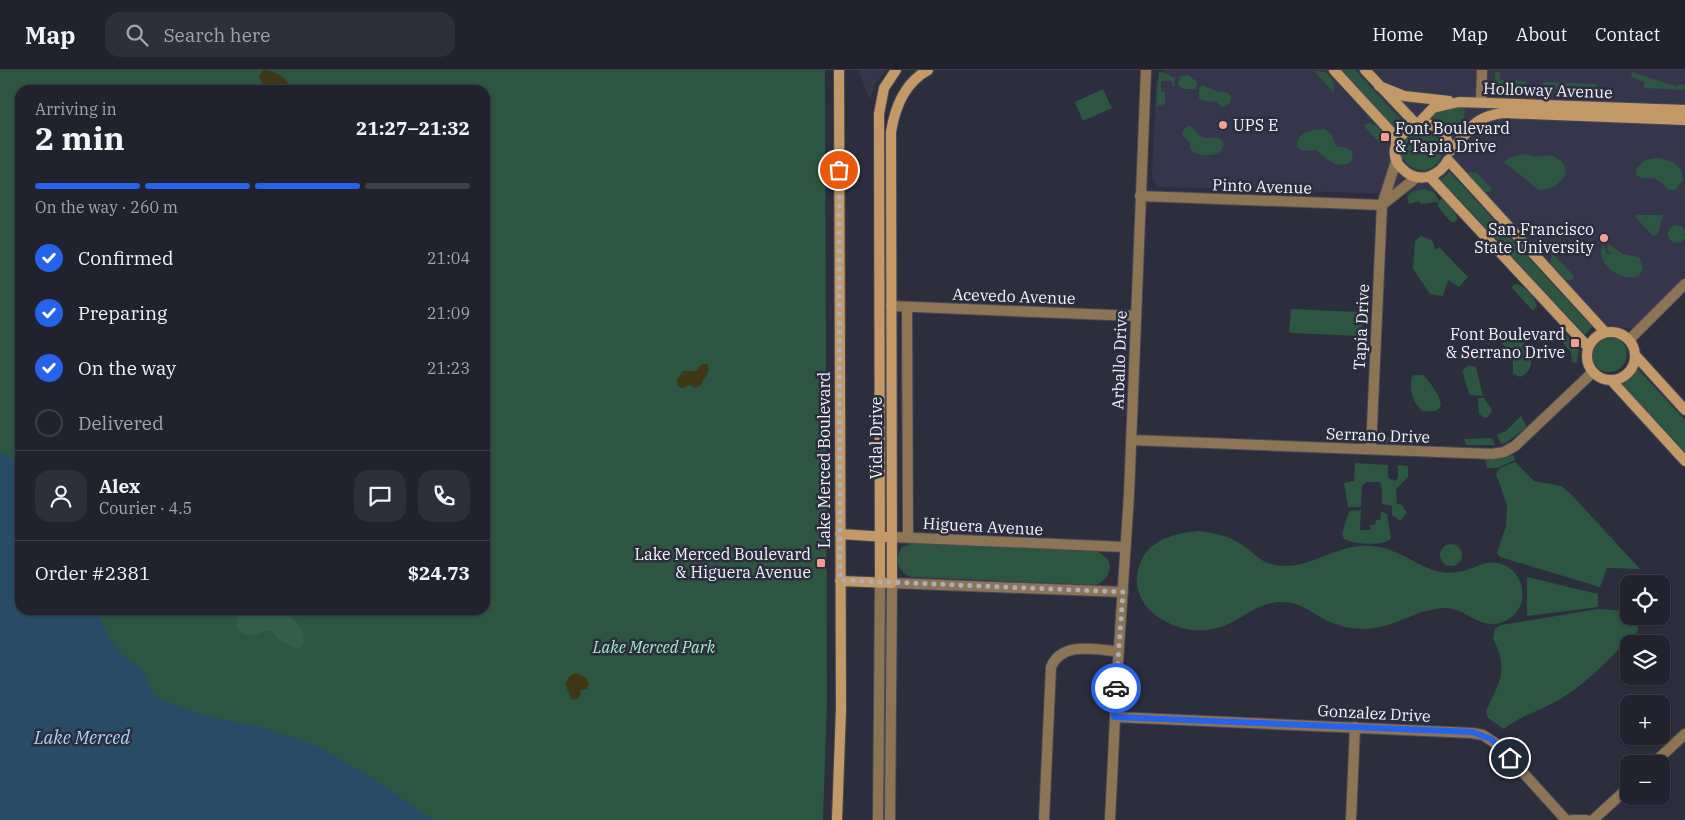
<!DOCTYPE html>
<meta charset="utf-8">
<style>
body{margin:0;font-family:"IBM Plex Serif",serif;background:#2d2f3a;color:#f1f3f6;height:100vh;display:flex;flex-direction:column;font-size:19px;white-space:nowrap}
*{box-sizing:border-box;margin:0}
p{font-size:16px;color:#a2a4aa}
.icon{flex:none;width:28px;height:28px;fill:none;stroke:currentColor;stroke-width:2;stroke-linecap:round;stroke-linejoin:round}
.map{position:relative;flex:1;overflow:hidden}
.details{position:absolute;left:15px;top:15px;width:475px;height:530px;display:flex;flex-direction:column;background:#21222e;border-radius:15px;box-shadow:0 1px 4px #0004,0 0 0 1px #3e3f4a}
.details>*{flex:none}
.fabs{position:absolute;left:1620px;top:505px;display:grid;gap:10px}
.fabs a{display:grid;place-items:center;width:50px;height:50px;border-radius:10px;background:#21222e;box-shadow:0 1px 4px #0004,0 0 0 1px #3e3f4a;font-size:25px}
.pin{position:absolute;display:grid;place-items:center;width:42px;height:42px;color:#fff;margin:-21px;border:2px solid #fff;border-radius:50%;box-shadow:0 1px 5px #0007}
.courier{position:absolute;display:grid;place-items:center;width:50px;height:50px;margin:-25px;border:4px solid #2563eb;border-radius:50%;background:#fff;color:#222;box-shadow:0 1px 6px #0007}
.summary em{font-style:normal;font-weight:700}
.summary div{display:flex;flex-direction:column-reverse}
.summary{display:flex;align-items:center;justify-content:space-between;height:85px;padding:0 20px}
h1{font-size:32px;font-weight:700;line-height:38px}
.bar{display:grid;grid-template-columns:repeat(4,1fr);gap:8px 5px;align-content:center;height:60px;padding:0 20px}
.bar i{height:6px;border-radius:4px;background:#3e3f4a}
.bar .current{background:#2563eb}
.bar p{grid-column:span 4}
.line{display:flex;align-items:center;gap:12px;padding:0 20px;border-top:1px solid #3e3f4a}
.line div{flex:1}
.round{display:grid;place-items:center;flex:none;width:52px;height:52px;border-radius:15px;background:#2d2f3a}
ol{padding:0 20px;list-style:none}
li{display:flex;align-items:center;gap:15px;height:55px}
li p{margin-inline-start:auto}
li .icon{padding:5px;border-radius:50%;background:#2563eb;color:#fff;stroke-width:4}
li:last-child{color:#a2a4aa}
li i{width:28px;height:28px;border:2px solid #3e3f4a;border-radius:50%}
header{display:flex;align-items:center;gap:30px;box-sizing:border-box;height:70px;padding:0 25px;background:#21222e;border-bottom:1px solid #3e3f4a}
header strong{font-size:24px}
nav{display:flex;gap:28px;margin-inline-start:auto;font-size:18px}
.search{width:350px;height:45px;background:#2d2f3a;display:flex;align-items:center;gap:12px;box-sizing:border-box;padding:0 18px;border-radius:15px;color:#a2a4aa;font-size:19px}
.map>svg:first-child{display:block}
</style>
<header>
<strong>Map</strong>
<div class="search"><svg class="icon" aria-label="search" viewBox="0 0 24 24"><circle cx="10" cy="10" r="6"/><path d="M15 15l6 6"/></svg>Search here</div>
<nav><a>Home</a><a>Map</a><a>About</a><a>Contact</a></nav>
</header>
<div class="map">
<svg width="1685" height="750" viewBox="0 0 1685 750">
<rect width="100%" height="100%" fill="#2c2d3d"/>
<!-- built -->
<path fill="#35364c" d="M858 0H886L874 16 870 30Z
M1164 0H1685V210L1634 259 1603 255 1462 102 1452 107 1432 125 1157 117 1152 108 1156 13Z"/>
<!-- green -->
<path fill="#2c5641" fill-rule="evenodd" d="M0 0H825L827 631 823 750H0ZM20 20H485V540H20Z
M1340 0H1355L1402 51 1393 58Z
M1159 1 1175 8 1174 16H1172V11H1161V22H1165V34L1157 36 1156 40Z
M1314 1C1330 1 1334 7 1334 23Z
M1495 2H1500V10L1526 11 1528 18 1497 17 1495 12Z
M1632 2 1678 17 1679 14 1685 16V20L1644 18V12L1631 7Z
M1188 5 1197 12 1196 19H1183L1178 15 1180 6Z
M1543 12 1596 14H1597L1595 21 1543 19Z
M1202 15 1218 22H1227L1231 27 1230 33 1223 37 1216 32 1204 31 1199 28V18Z
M1103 19 1112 38 1083 51 1075 32Z
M1465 35 1464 51 1454 61 1432 47 1440 40Z
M1367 53C1375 52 1381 60 1385 67L1379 72 1364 56Z
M1190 55C1193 58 1198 65 1202 67 1211 70 1219 63 1224 74L1221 81C1212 88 1198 86 1190 79V73L1182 64 1184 59Z
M1325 59 1332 65 1336 76C1345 79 1357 76 1351 92 1335 100 1328 89 1316 80L1303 81 1297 77C1296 61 1313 60 1325 59Z
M1402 80a20 20 0 1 1 40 0a20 20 0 1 1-40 0Z
M1525 84C1527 84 1529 85 1532 86 1539 88 1547 83 1555 87 1577 98 1561 120 1539 120L1504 92 1509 88Z
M1656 88C1669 89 1684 95 1683 110L1675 120C1664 121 1664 112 1655 109 1647 107 1642 111 1636 104V99L1645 90Z
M1450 102 1592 257 1585 265 1441 110Z
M1467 102 1477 103 1492 119 1490 122H1483L1465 103Z
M1424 119 1435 123 1439 131 1442 128 1456 142 1457 149 1455 152H1451L1438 137V132L1420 134 1419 131 1409 134 1407 127 1412 122Z
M1636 145H1663L1658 163 1654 167 1635 147Z
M1668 164a9 9 0 1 1 18 0a9 9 0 1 1-18 0Z
M1421 166 1432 170 1436 180 1439 177 1468 207 1459 217 1448 210 1443 226 1430 224 1413 199 1415 171Z
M1608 173 1622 184 1639 187 1643 199 1639 206C1621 214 1592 191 1604 174L1606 183 1611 184 1607 179Z
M1551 182 1574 206 1573 210H1566L1551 194Z
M1515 214C1524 215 1535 227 1537 236L1533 241 1511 217Z
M1291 239 1360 242 1363 243 1362 264 1360 266 1292 263 1289 262Z
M1513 261C1527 271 1542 298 1520 307L1513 304V288L1498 268 1503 262Z
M1563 262 1579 278 1577 293 1572 292 1571 282 1558 267Z
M1591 284a18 18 0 1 1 36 0a18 18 0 1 1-36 0Z
M1469 295 1476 297 1483 326 1470 325C1468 321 1463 304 1463 300Z
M1637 298 1685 350V384L1620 314Z
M1415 305H1423C1434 317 1457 345 1422 341 1412 331 1409 320 1412 306Z
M1478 328H1484L1492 340 1488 347 1485 348 1479 344Z
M1521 346 1527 357 1506 373 1501 374 1497 365 1506 361Z
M1382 367H1413V373H1385Z
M1492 368 1495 375H1466L1464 369Z
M1514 385 1515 390 1497 398H1487L1485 389Z
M1515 392 1534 411 1561 416 1570 423 1640 499 1607 498 1600 517 1500 487 1497 483 1506 456 1507 435 1496 404 1500 398Z
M1355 393 1388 395V408L1395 411 1398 408V395L1408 396V407L1396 419 1397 434 1402 435 1407 443 1400 451 1392 445V436L1382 434V418L1380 412H1366L1362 416 1361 437H1348L1344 413 1354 411Z
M1361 440 1360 460H1371L1370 455H1375L1376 450H1380L1381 441 1387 444 1391 468C1385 477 1353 474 1344 469L1342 464 1349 441Z
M1198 461C1217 463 1233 467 1248 479 1256 486 1263 493 1275 495 1308 502 1335 473 1371 476 1413 479 1429 518 1477 496 1517 478 1541 534 1505 551 1481 562 1468 539 1446 538 1416 538 1395 559 1363 559 1351 559 1339 556 1328 551 1313 544 1301 532 1283 532 1252 532 1241 554 1213 559 1172 568 1118 532 1143 487 1154 468 1178 463 1198 461Z
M916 472 1096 480 1108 489C1113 501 1107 510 1096 515L911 507C897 501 894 490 902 477Z
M1440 485a11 11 0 1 1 22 0a11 11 0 1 1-22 0Z
M1527 507 1598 524V537L1527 546Z
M1598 539 1629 541V546H1638V561C1613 584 1591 610 1562 628 1543 640 1521 645 1504 659L1488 648 1486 641C1500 610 1509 602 1493 568L1495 559 1501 555Z"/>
<!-- forest -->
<path fill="#325f48" d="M227 540H287L288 545C299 555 308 561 302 577L295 579 279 570 270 560 251 566 241 563 236 554 238 546 228 543Z"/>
<!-- sand -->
<path fill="#3f3616" d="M263 0C272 0 284 6 289 14L288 19C276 22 263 20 259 7Z
M702 294H707L709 300 700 316 695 318 690 315 682 318 678 316 677 310 683 301H696Z
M576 603 586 608 589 614 587 619 581 620 579 628 572 630 565 614 570 606Z"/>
<!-- water -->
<path fill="#284b67" d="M0 382 6 386 20 389V540H96L111 571 123 586 138 596 147 606 149 616 155 627 198 644 265 658 319 677 374 709 433 750H0Z"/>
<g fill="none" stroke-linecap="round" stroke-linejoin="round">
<!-- street casing -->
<g stroke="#484958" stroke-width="12">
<path id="street" d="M1481 32 1482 0
M1140 126 1382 135
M1382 135 1417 107
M891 236 1135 246
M907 237 908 467
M1630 269 1685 214
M1131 370 1492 384 1504 382 1515 376 1593 302
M1371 379 1382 135 1397 88
M892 467 1125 477
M1115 647 1472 663 1483 665 1498 675 1566 750
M1653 694 1685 664
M878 750 880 513
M890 750 892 513 1123 522
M1044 750 1051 597C1062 571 1094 580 1118 581
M1110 750 1117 607 1129 425 1146 0
M1351 750 1355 657
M1572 750H1586
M1593 750 1629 717"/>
</g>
<!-- secondary casing -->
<g stroke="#484958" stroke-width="12">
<path id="secondary" d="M1334 0 1392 63 1397 73
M1365 0 1417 55
M1379 16 1404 26 1449 31
M1417 55 1433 38 1459 32 1685 40
M1450 81C1440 23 1367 73 1406 102 1422 114 1440 105 1448 90L1605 262
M1450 81C1470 62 1471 47 1503 43L1685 50
M1430 107 1588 277
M1587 286a24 24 0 1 1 48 0a24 24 0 1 1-48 0Z
M1636 286 1685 340
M1611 310 1685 391
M840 464 887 467
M840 511 892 513 891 62C895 37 904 13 928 0
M880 513 879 44 884 18 896 0
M837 750 841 639 839 0"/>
</g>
<!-- street -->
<use href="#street" stroke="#8d7454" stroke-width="10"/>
<!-- secondary -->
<use href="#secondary" stroke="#c39a67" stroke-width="10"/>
</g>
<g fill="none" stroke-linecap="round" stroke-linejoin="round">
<!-- done -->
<path stroke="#acaeba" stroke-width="5" stroke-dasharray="0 9" d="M839 100 840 510 1123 522 1116 618"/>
<!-- route -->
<path stroke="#2563eb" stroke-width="6" d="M1116 618 1114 647 1472 662 1491 669 1510 688"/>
</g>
<!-- markers -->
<g fill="#f59c94" stroke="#2c2d3d" stroke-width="2">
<circle cx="1223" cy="55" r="5"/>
<rect x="1380" y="62" width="10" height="10" rx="2.5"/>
<circle cx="1604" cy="168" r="5"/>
<rect x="1570" y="268" width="10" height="10" rx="2.5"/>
<rect x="816" y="488" width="10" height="10" rx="2.5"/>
</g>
<g text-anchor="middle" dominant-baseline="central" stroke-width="5" stroke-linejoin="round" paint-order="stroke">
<!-- street labels -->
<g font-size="16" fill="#f1f3fd" stroke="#2c2d3d">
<text transform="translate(1548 20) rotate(2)">Holloway Avenue</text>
<text transform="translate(1262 116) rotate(2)">Pinto Avenue</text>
<text transform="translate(1014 226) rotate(2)">Acevedo Avenue</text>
<text transform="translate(1361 257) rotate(-87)">Tapia Drive</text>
<text transform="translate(1119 290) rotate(-88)">Arballo Drive</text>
<text transform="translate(1378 365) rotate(2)">Serrano Drive</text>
<text transform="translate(876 368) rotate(-90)">Vidal Drive</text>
<text transform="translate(824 390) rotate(-90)">Lake Merced Boulevard</text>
<text transform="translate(983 456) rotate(3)">Higuera Avenue</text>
<text transform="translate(1374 643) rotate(3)">Gonzalez Drive</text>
</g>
<!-- poi labels -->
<g font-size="16" fill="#f1f3fd" stroke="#2c2d3d" text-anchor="end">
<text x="1233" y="55" text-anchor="start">UPS E</text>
<text x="1395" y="58" text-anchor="start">Font Boulevard<tspan x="1395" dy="18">&amp; Tapia Drive</tspan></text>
<text x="1594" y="159">San Francisco<tspan x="1594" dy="18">State University</tspan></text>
<text x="1565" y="264">Font Boulevard<tspan x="1565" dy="18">&amp; Serrano Drive</tspan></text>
<text x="811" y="484">Lake Merced Boulevard<tspan x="811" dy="18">&amp; Higuera Avenue</tspan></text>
</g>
<!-- park labels -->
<g font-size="16" font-style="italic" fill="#a3edc5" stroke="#2c2d3d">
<text x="654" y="577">Lake Merced Park</text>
</g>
<!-- water labels -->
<g font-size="18" font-style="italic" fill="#a5d3fb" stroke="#2c2d3d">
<text x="82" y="667">Lake Merced</text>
</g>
</g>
</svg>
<div class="fabs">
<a><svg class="icon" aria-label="locate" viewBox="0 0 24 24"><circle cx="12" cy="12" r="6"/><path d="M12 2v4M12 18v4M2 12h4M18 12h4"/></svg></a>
<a><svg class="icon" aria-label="layers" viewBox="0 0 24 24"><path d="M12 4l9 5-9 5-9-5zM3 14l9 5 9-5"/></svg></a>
<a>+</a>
<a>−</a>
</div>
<div class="pin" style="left:839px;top:100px;background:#ea580c"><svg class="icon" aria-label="bag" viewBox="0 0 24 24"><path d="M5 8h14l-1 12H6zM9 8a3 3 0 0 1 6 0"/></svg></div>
<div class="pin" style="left:1510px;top:688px;background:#1f2937"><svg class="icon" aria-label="home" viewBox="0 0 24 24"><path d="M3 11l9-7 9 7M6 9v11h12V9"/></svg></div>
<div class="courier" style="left:1116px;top:618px"><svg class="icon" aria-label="car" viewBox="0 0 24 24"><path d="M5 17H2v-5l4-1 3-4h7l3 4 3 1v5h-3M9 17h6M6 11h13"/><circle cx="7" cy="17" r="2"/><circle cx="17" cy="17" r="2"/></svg></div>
<section class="details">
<div class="summary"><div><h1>2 min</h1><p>Arriving in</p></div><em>21:27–21:32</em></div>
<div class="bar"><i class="current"></i><i class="current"></i><i class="current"></i><i></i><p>On the way · 260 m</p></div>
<ol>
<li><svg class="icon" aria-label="check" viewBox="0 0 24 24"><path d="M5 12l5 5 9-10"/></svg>Confirmed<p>21:04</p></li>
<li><svg class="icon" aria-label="check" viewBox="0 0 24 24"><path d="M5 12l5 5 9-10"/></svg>Preparing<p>21:09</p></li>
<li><svg class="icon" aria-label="check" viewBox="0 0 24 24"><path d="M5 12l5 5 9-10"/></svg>On the way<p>21:23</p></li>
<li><i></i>Delivered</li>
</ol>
<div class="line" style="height:90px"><a class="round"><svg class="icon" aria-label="person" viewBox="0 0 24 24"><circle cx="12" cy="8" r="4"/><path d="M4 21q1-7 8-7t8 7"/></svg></a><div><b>Alex</b><p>Courier · 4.5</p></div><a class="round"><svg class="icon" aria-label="chat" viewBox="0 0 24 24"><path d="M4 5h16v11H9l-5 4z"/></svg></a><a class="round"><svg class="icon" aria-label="phone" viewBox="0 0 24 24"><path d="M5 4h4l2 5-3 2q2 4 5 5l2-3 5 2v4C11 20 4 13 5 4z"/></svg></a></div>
<div class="line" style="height:65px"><div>Order #2381</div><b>$24.73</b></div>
</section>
</div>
